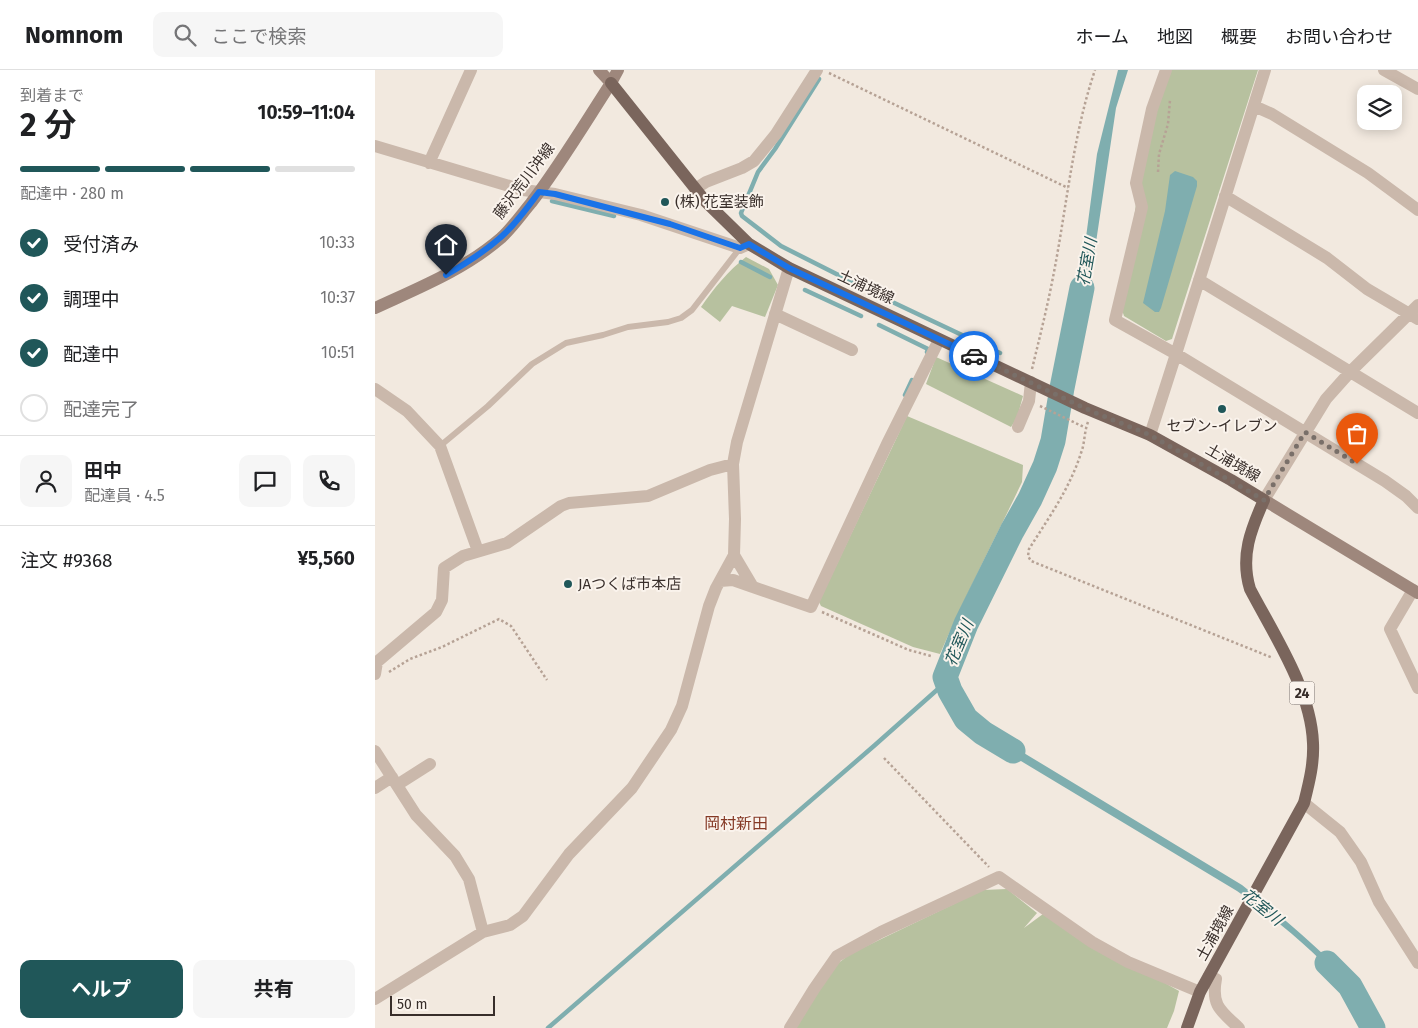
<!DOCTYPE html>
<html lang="ja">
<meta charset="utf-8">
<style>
body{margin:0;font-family:"Fira Sans","Noto Sans JP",sans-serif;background:#f6f6f6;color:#202124;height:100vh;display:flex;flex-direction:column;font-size:19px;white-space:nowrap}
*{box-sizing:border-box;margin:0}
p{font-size:16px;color:#757577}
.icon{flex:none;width:28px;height:28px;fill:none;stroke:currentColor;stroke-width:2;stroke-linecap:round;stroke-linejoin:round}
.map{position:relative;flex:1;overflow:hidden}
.drawer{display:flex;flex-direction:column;background:#fff;width:375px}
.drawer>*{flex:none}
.controls{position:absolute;left:982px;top:15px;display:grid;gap:10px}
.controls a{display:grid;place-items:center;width:45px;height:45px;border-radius:10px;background:#fff;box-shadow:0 2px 12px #0003;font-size:25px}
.scale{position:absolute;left:15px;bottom:12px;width:105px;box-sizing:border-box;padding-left:5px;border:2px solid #382e2a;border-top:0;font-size:14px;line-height:18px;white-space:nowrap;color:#382e2a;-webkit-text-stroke:4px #faf3ec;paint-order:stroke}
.pin{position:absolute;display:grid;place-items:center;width:42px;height:42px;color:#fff;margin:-51px -21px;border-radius:50% 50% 50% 0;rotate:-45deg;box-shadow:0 0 5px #0007}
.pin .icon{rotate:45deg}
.courier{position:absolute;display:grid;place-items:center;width:50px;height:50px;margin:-25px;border:4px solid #1a73e8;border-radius:50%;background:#fff;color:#222;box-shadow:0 1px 6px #0007}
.head em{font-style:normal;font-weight:700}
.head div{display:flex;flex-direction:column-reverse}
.head{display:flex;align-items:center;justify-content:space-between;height:85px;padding:0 20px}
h1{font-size:32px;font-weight:700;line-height:38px}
.bar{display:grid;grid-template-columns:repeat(4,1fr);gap:8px 5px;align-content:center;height:60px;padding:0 20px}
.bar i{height:6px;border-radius:4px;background:#e0e0e0}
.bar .selected{background:#205759}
.bar p{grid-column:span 4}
.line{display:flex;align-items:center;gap:12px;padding:0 20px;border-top:1px solid #e0e0e0}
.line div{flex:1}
.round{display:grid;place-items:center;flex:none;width:52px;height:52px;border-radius:10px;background:#f6f6f6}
ol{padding:0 20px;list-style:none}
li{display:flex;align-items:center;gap:15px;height:55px}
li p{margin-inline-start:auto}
li .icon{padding:5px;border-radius:50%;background:#205759;color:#fff;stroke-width:4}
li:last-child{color:#757577}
li i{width:28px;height:28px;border:2px solid #e0e0e0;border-radius:50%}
.cta{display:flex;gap:10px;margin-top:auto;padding:10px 20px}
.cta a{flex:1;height:58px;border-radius:10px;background:#205759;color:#fff;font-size:20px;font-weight:700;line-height:58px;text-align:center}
.cta a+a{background:#f6f6f6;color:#202124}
header{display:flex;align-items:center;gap:30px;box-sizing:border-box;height:70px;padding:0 25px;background:#fff;border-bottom:1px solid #e0e0e0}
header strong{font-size:24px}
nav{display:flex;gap:28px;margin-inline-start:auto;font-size:18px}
.search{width:350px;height:45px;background:#f6f6f6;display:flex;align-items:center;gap:12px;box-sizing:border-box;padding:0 18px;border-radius:10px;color:#757577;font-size:19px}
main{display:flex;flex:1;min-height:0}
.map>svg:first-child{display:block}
</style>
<header>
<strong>Nomnom</strong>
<div class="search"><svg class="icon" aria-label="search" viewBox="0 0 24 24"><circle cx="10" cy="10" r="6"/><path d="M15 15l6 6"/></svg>ここで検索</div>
<nav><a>ホーム</a><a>地図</a><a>概要</a><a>お問い合わせ</a></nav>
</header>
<main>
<section class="drawer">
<div class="head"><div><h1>2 分</h1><p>到着まで</p></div><em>10:59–11:04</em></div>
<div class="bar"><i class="selected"></i><i class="selected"></i><i class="selected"></i><i></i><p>配達中 · 280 m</p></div>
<ol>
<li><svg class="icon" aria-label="check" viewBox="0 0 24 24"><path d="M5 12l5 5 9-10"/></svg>受付済み<p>10:33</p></li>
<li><svg class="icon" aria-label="check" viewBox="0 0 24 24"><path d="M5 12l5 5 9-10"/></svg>調理中<p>10:37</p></li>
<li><svg class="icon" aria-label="check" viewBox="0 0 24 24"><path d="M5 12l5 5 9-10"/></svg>配達中<p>10:51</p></li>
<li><i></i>配達完了</li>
</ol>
<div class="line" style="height:90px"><a class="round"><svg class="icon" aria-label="person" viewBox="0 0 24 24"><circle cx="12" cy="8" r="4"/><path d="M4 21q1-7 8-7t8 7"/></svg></a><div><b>田中</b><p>配達員 · 4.5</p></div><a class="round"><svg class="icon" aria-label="chat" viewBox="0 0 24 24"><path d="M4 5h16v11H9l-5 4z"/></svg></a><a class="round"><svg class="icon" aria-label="phone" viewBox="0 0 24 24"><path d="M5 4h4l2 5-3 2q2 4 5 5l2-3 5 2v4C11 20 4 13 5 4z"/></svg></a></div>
<div class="line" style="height:65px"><div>注文 #9368</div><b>¥5,560</b></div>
<div class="cta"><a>ヘルプ</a><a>共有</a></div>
</section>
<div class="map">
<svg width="1043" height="958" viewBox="0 0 1043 958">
<rect width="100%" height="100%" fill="#f2e9df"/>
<!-- green -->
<path fill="#b7c19f" d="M795 0H883L797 269 791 271 749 246 747 240 764 111 779 50Z
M371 187 394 199 403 215 390 247 357 236 345 252 326 237C339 218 353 201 371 187Z
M561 287 648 326 642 348 636 357 551 314Z
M532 346 648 395 647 412C620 469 590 526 565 584L538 577 446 536 444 532Z
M632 819 662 843 649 858 668 844 804 921 799 941 792 958H419L461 895 475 884 608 820Z"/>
<!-- water -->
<path fill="#7faeaf" d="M743 0H753L741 38 720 179 691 319 682 372 675 398 660 431 651 427 666 394 676 353 691 319 722 84Z
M800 101 818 107 822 111V116L786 238 784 242H780L768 233 790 141 795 105Z
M611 660 867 815C905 845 944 878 978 914L973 920C945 885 898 847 862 821L606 667Z"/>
<!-- pier -->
<path fill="#f2e9df" d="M689 318 693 320 689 352 677 346Z"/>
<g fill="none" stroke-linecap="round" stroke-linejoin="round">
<!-- stream -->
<path stroke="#7faeaf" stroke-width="4.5" d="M444 9 400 79 383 102 366 143 367 146 406 176 511 229 625 283
M177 131 239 146
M366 192 395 207
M430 220 486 246
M504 255 553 279 552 282
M530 325 537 310
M173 958 500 675 563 619 570 607"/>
<!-- river -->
<path stroke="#7faeaf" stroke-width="25" d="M638 681 608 663 591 649 575 621 570 607 591 554 637 461 655 429 670 396 678 371 687 318 707 218
M952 893 975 916 998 958"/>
<!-- path -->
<path stroke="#b6a295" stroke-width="2.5" stroke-dasharray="2.5 2.5" stroke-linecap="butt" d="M454 3 693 118
M783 102 784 84 793 54 795 30
M657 299C665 266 673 234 679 202 692 134 698 65 720 0
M665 336 711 358
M713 352C709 362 710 373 706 383 695 418 673 449 654 479L653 486 656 491 898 588
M447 542 534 580 556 586
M14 602 35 589 67 577 124 549 136 556 172 610
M509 688 614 797"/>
<!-- lane -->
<path stroke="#cab8ab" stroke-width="6" d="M65 376 113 336 157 294 191 273 228 265 253 257 293 252 306 248 317 240 365 178"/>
<!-- street -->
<path stroke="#cab8ab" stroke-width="12" d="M890 0 801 284 1010 411 1031 426 1043 438
M1009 0 1043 19
M879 36 897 44 993 103 1043 140
M0 76 148 120 180 124 266 145 365 178 374 174
M54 93 96 0
M320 119 331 112 367 98 379 91 401 64 442 0
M850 126 952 188 992 219 1043 249
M824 210 1043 343
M400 244 477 280
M0 319 32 341 65 376 103 481
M643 357 654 331 656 312
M775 365 801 284 740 250 767 137 761 113 777 39 791 0
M889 430 951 329 976 301 1043 235
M359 485 378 517 436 537 512 374 564 270
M345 511 358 510 378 517
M1038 520 1015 559 1043 618
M0 604 2 592 61 542 67 530 69 498 88 486 132 473 186 436 194 433 273 426 335 400 358 394
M0 681 41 745 80 786 94 809 108 862
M22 715 55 694
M0 718 17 707
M929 733 965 762 986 792 1004 832 1043 893
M834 906 841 909C836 936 846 941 864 958
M0 929 108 862 135 855 148 846 194 784 257 718 296 660 307 636 334 536 341 518 359 485 360 449 358 394 362 372 414 198
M415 958 439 919 462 886 506 862 624 807 717 872 753 892 825 922"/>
<!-- secondary -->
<path stroke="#9e877c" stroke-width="12" d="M224 0 236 13
M0 238C43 218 89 200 126 168 137 158 146 145 156 133 185 95 210 53 236 13L243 0
M889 430 1043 523"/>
<!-- primary -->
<path stroke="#7a655c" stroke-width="12" d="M236 13 331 132 374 174 414 198 710 338 775 365 856 410 889 430C876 459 865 486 875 519 899 565 936 620 938 673 939 694 934 713 929 733L825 922 812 958"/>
</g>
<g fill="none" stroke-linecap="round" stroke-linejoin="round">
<!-- done -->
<path stroke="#796f69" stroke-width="5" stroke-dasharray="0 9" d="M599 286 716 341 775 365 889 430 930 362 982 394"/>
<!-- route -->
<path stroke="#1a73e8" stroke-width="6" d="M71 205C90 194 109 182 126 167 141 154 152 138 164 122L180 124 295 154 365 178 374 174 414 198 599 286"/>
</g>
<!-- markers -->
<g fill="#205759" stroke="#faf3ec" stroke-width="2">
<circle cx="290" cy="132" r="5"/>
<circle cx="847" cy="339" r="5"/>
<circle cx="193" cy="514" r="5"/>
</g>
<g text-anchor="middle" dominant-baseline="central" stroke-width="4" stroke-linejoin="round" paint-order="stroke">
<!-- shield labels -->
<rect fill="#faf3ec" stroke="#726964" stroke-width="1" x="914.5" y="611.5" width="25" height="23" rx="4"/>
<g font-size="14" font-weight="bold" fill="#382e2a">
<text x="927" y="623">24</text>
</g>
<!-- street labels -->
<g font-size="15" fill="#382e2a" stroke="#faf3ec">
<text transform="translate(149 111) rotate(-53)">藤沢荒川沖線</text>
<text transform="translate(491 217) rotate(25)">土浦境線</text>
<text transform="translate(858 393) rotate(30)">土浦境線</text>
<text transform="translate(840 863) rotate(-61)">土浦境線</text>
</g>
<!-- poi labels -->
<g font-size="15" fill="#382e2a" stroke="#faf3ec" text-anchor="start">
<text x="300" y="132">(株) 花室装飾</text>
<text x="847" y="356" text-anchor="middle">セブン-イレブン</text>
<text x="203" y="514">JAつくば市本店</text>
</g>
<!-- water labels -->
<g font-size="16" font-style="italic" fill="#205759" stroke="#faf3ec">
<text transform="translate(712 192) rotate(-80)">花室川</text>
<text transform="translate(584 573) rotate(-67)">花室川</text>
<text transform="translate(887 837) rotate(39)">花室川</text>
</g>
<!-- neighbourhood labels -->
<g font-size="16" fill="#853925" stroke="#faf3ec">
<text x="361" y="753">岡村新田</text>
</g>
</g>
</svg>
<div class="controls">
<a><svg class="icon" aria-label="layers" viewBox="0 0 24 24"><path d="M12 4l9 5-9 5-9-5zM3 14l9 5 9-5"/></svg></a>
</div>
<div class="scale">50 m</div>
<div class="pin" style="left:982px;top:394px;background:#ea580c"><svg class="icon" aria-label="bag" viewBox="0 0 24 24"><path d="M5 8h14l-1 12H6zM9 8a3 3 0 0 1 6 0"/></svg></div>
<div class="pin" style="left:71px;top:205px;background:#1f2937"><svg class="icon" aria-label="home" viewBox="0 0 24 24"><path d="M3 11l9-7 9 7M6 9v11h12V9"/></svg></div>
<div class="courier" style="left:599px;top:286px"><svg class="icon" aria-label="car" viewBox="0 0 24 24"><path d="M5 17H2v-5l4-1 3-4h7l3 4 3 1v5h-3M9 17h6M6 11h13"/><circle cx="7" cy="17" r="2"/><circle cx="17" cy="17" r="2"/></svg></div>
</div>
</main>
